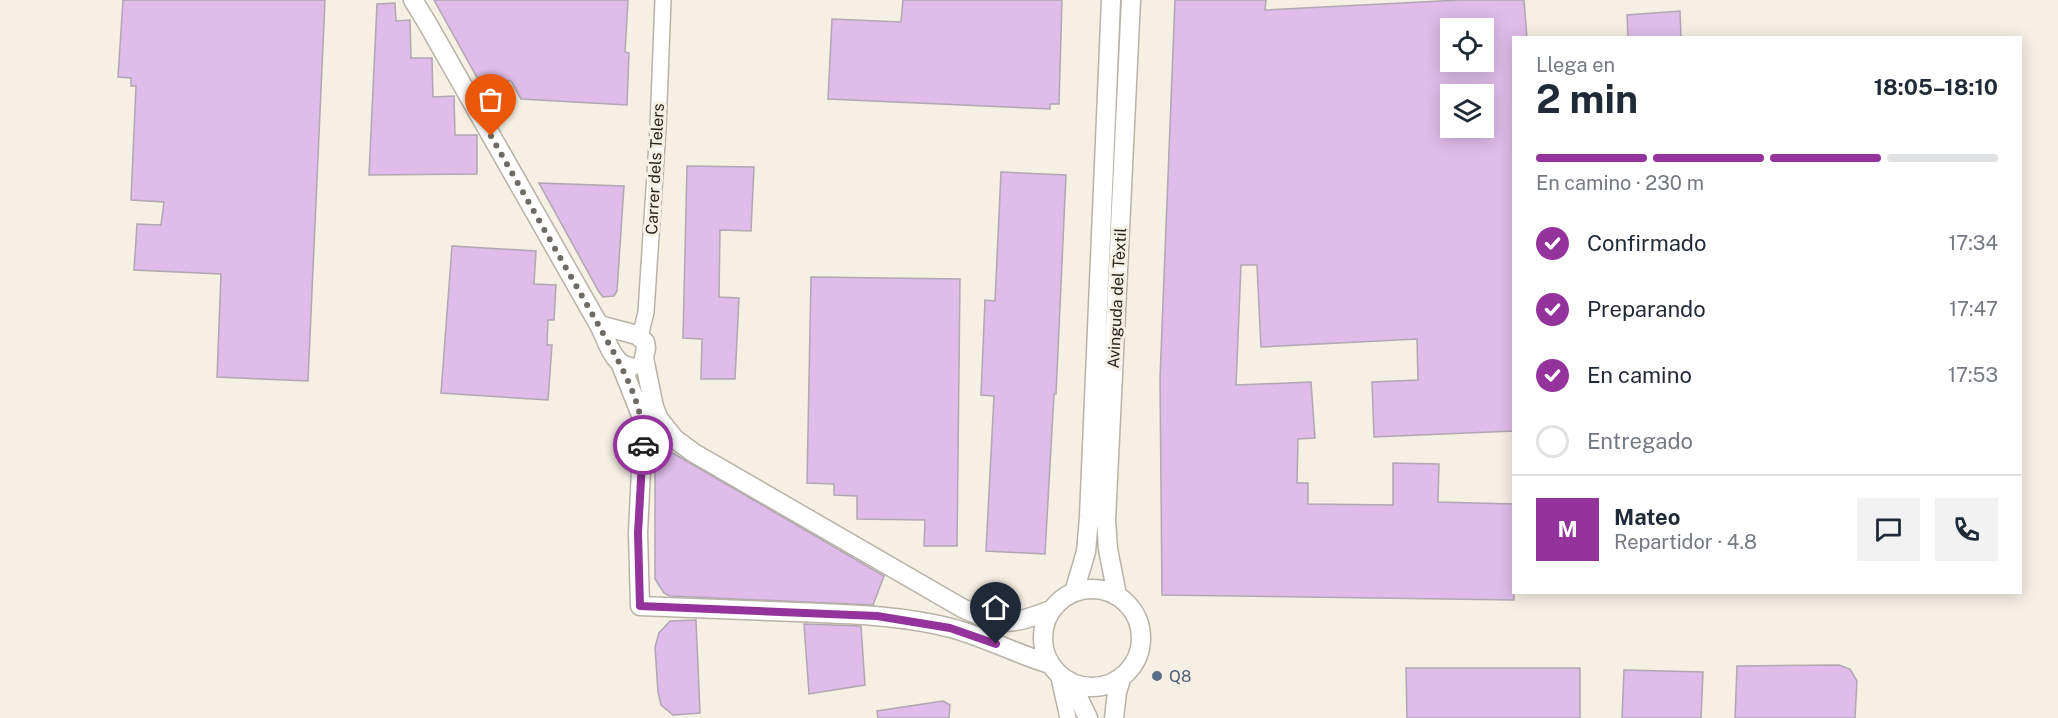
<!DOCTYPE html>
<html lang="es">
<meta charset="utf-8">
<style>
body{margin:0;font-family:"Public Sans",sans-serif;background:#f2f2f3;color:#1f2937;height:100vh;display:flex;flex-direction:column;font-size:22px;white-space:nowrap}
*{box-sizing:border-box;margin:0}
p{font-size:20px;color:#747a83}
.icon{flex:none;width:33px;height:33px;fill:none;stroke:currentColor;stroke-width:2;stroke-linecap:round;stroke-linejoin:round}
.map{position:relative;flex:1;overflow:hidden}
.sheet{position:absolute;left:1512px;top:36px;width:510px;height:558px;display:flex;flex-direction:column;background:#fff;border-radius:0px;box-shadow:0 3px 15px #0003}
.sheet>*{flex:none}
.tools{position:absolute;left:1440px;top:18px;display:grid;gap:12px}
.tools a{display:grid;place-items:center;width:54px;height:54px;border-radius:0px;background:#fff;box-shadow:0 3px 15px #0003;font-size:30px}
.pin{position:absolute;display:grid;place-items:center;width:51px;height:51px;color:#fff;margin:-62px -26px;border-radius:50% 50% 50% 0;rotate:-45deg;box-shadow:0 0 6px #0007}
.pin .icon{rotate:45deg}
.courier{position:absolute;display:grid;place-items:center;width:60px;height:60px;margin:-30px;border:4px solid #94339b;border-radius:50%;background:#fff;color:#222;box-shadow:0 2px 8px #0007}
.overview em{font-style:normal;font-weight:700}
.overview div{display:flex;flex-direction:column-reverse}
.overview{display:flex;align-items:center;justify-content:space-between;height:102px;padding:0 24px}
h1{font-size:39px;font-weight:700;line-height:45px}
.bar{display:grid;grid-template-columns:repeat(4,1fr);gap:9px 6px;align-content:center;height:72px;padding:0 24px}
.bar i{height:8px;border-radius:4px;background:#e0e1e3}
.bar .current{background:#94339b}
.bar p{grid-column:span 4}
.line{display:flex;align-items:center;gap:15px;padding:0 24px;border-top:2px solid #e0e1e3}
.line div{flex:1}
.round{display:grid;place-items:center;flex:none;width:63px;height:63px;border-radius:0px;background:#f2f2f3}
ol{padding:0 24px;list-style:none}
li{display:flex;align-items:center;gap:18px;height:66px}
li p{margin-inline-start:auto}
li .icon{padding:6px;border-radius:50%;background:#94339b;color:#fff;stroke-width:4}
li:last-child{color:#747a83}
li i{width:33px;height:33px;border:3px solid #e0e1e3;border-radius:50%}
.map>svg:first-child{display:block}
</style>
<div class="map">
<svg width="2058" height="718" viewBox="0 0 2058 718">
<rect width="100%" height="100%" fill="#f6efe4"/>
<!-- building -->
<path fill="#dfbce9" stroke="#afa7b1" stroke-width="1.5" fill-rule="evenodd" d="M123 0H325L308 381 217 377 221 274 134 270 137 224 161 225 164 202 131 200 136 86H131V78L118 77Z
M434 0H628L625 52 629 53 627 105 521 99 511 81H479Z
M903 0H1062L1059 104H1050V109L828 99 832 19 901 22Z
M1175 0H1266L1265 10 1460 0H1524L1527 38H1514V431L1374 437 1372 382 1418 380 1417 339 1261 347 1257 265H1241L1236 385 1311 382 1315 438 1298 439 1297 483H1308V504L1393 505V463L1439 464 1438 502 1514 504V600L1162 595 1160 378ZM1450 28H1484V62H1450ZM1450 94H1484V128H1450Z
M395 3 396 21 410 20 411 58H432L433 97 454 96 455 135H477V174L369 175 377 4Z
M1680 11 1681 38H1628L1627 15Z
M687 166 754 167 751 231 720 230 719 297 739 298 735 379H701L702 339 683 338Z
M1001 172 1066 175 1056 394H1054L1045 554 986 551 994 396 981 395 985 300 995 301Z
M539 183 624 186 617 291 614 296 603 297 599 292Z
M452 246 536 251 534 284 556 285 554 320H548L547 345H552L548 400 441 393Z
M811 277 960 279 957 546H924L925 520 857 519V496L834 495V484L807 483Z
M666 449 884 576 873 605 670 596 664 593 655 579V467L659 452Z
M696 620 700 713 673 715 661 705 658 692 655 647 659 633 670 621Z
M804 624 861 626 865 685 809 694Z
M1839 665 1850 669 1857 681 1855 718H1735L1737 666Z
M1406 668H1580V718H1407Z
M1624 670 1703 672 1701 718H1622Z
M943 701 950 705 949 718H878L877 711Z"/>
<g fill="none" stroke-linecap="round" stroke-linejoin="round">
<!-- minor casing -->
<g stroke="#b9b2a7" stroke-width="18">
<path id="minor" d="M640 337 646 312 658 128 663 0
M1058 673 1068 718"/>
</g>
<!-- tertiary casing -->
<g stroke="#b9b2a7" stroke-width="21">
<path id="tertiary" d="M413 0 426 21 599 325C607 340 613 366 631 367
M599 325 637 335 645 342 646 348 644 358 654 407 659 419 675 439 694 453 962 608C1002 626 1009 626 1051 610
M621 365 641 415 643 428 638 533 640 606C692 608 744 610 796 612 847 614 901 615 951 628 985 637 1016 654 1050 664
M1043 638a49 49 0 1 1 98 0a49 49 0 1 1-98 0Z
M1074 592 1086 552 1089 517 1111 0
M1117 595 1108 549 1106 520 1131 0
M1071 682 1088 718
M1114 718 1117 692 1122 676"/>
</g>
<!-- minor -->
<use href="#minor" stroke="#fff" stroke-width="15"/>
<!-- tertiary -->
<use href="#tertiary" stroke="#fff" stroke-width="18"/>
</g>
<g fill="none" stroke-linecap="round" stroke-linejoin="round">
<!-- done -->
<path stroke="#6f6a64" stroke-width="6" stroke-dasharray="0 10.8" d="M491 136 599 326C618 361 645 403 643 445"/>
<!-- route -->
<path stroke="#94339b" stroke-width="8" d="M643 445 638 533 640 606 877 616 950 628 996 644"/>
</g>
<!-- markers -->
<circle fill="#5c6f8a" stroke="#f6efe4" stroke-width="2" cx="1157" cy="676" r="6"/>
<g text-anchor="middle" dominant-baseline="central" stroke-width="6" stroke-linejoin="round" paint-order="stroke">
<!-- street labels -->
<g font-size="16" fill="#26231f" stroke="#f6efe4">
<text transform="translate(655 169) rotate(-87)">Carrer dels Telers</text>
<text transform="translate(1117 298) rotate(-87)">Avinguda del Tèxtil</text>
</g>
<!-- service labels -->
<g font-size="16" fill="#4e5e75" stroke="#f6efe4" text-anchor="start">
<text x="1169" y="676">Q8</text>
</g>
</g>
</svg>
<div class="tools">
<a><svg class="icon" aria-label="locate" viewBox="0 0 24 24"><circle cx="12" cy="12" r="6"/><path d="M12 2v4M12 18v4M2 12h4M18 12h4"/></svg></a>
<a><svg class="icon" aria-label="layers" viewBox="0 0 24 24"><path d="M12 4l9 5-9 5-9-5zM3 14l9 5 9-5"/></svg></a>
</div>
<div class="pin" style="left:491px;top:136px;background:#ea580c"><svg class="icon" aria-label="bag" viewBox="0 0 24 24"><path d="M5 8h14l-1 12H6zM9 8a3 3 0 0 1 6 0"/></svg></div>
<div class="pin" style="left:996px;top:644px;background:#1f2937"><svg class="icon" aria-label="home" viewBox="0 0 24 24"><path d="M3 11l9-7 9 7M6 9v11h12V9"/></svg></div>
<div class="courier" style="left:643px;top:445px"><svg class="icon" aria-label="car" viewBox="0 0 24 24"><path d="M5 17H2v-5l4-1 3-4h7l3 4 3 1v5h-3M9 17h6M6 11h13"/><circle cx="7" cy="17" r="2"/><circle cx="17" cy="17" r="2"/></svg></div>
<section class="sheet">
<div class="overview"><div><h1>2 min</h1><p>Llega en</p></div><em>18:05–18:10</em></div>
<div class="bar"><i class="current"></i><i class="current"></i><i class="current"></i><i></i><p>En camino · 230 m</p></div>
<ol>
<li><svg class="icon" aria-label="check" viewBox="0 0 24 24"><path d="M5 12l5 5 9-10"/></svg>Confirmado<p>17:34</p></li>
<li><svg class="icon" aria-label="check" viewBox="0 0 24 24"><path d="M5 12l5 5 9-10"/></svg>Preparando<p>17:47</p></li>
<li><svg class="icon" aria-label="check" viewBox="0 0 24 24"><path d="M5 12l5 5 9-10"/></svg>En camino<p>17:53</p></li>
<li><i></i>Entregado</li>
</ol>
<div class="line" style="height:108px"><b class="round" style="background:#94339b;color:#fff">M</b><div><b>Mateo</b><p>Repartidor · 4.8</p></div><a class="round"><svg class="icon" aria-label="chat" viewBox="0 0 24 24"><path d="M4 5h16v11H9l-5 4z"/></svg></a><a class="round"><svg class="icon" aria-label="phone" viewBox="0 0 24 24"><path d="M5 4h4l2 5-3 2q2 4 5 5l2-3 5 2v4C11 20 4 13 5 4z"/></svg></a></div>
</section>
</div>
